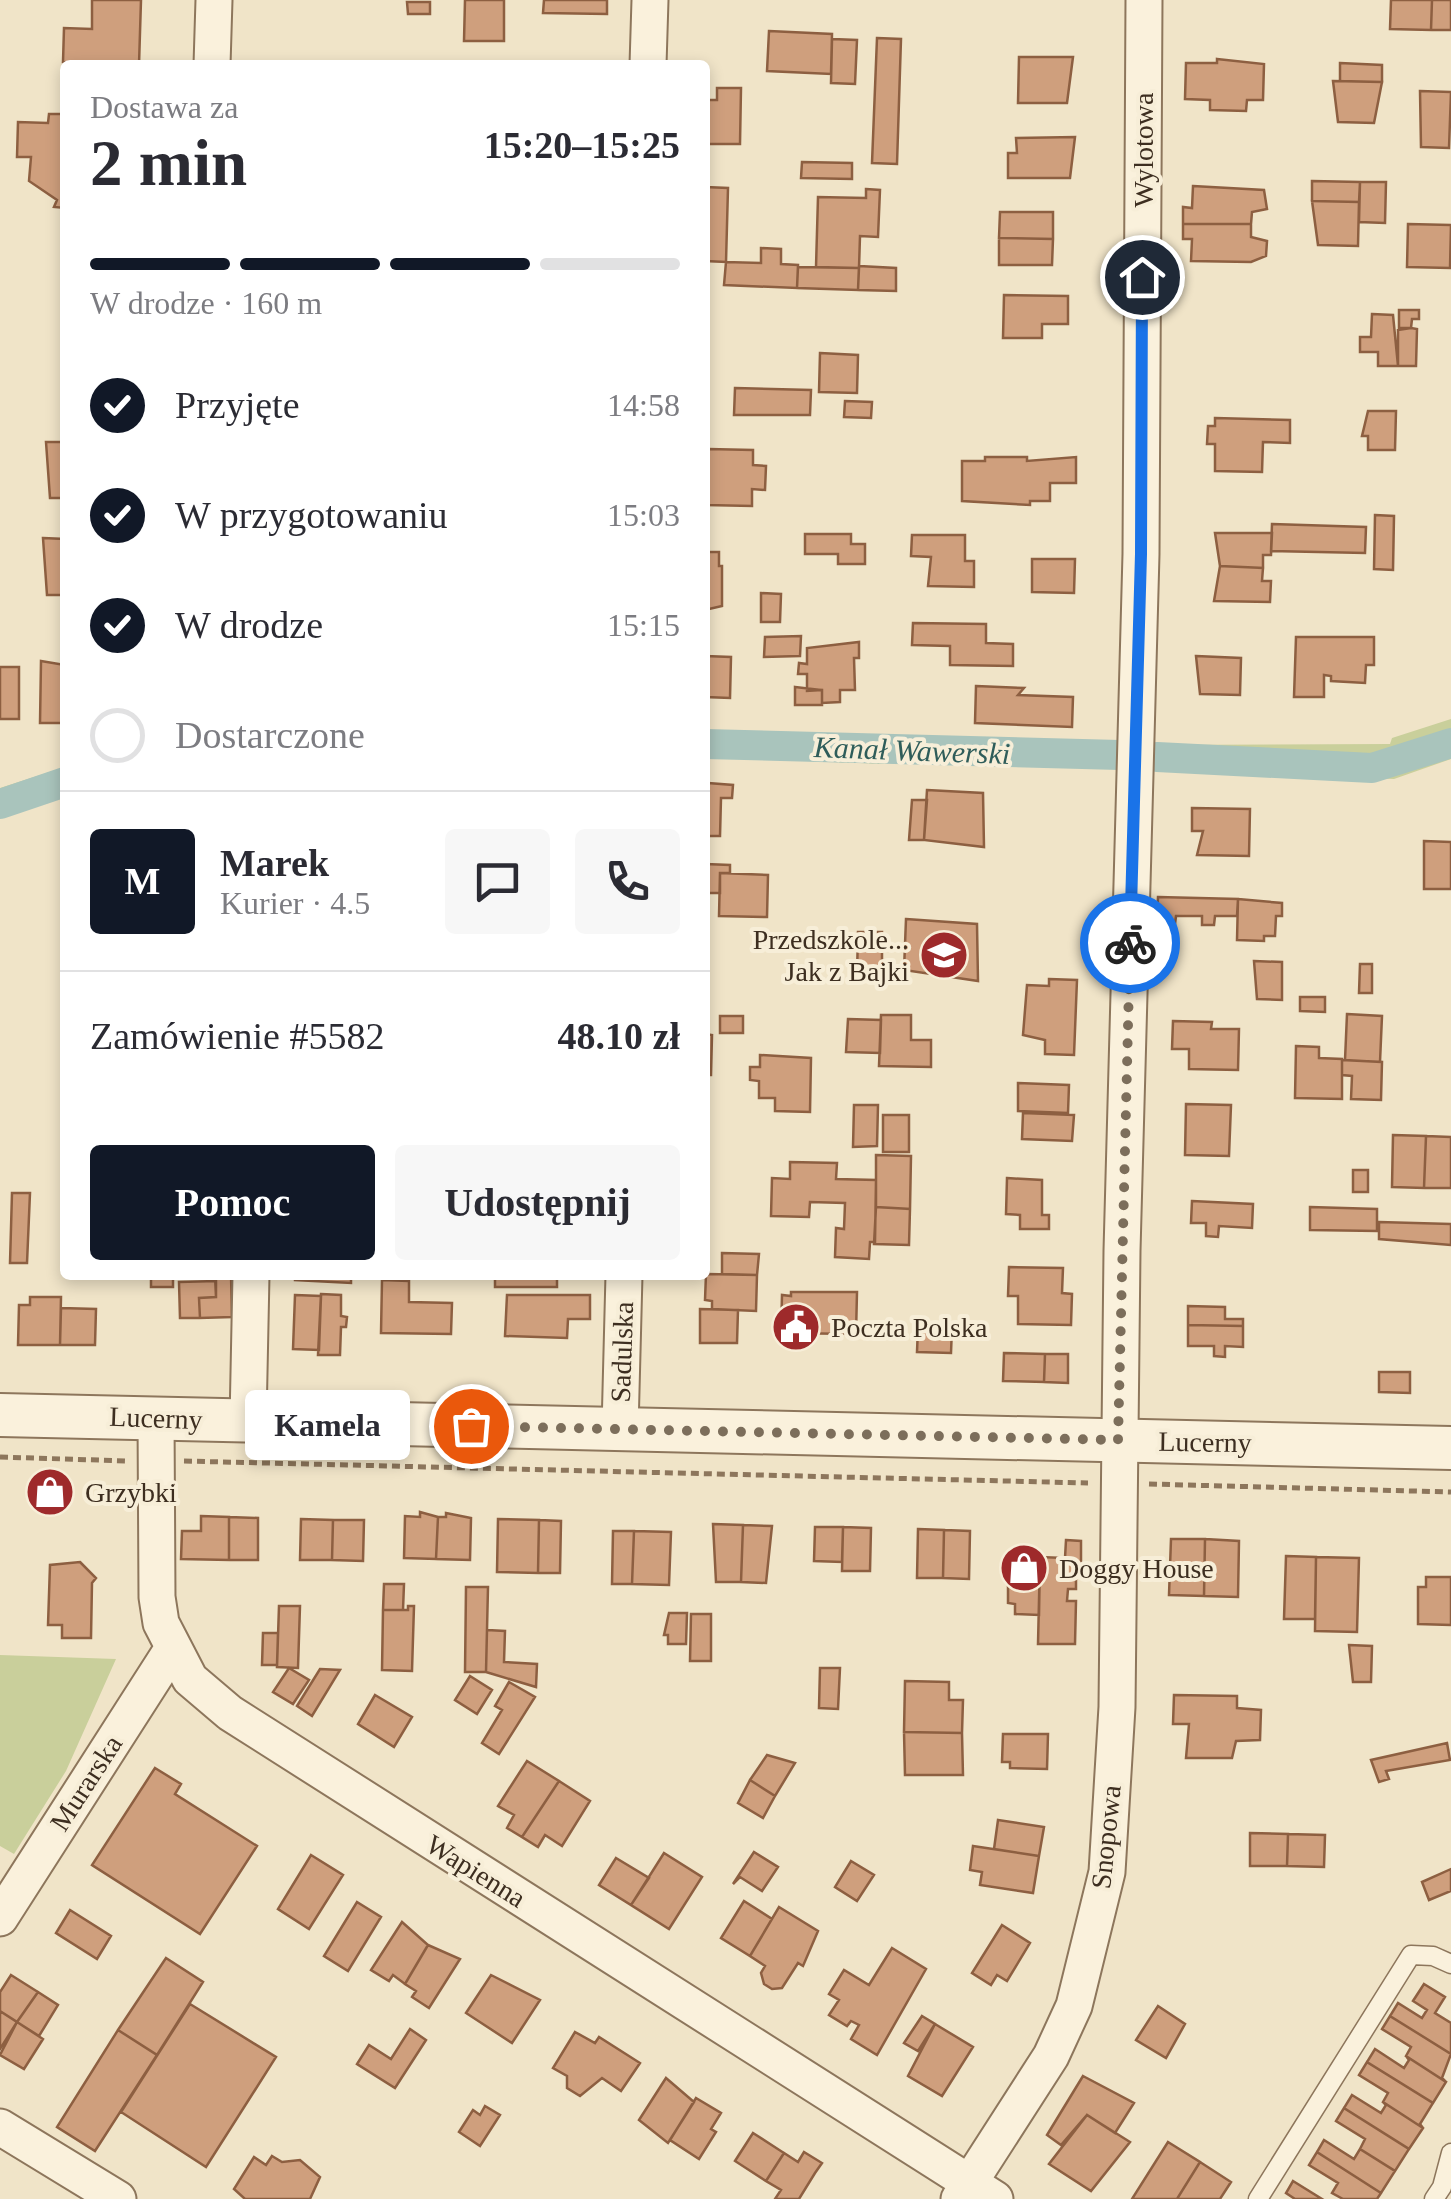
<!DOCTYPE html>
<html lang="pl">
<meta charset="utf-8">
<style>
body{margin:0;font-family:"Times New Roman",serif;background:#f7f7f7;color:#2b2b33;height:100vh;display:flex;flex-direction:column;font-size:38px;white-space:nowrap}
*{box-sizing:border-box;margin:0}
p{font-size:32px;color:#7c7c81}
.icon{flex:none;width:55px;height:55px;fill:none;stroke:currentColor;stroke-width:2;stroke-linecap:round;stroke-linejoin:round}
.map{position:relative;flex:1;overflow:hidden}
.sheet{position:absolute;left:60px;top:60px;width:650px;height:1220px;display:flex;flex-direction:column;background:#fff;border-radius:10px;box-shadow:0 5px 15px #0003}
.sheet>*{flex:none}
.pin{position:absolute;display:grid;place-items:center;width:85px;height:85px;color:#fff;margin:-42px;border:5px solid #fff;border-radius:50%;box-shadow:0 2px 10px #0007}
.courier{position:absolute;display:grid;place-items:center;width:100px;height:100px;margin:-50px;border:8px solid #1a73e8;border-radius:50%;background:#fff;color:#222;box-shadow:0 2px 12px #0007}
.bubble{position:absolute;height:70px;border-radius:10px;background:#fff;box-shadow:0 5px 15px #0003;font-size:32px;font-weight:800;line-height:70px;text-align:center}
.headline em{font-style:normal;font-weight:800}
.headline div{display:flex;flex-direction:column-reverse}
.headline{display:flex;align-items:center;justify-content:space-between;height:170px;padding:0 30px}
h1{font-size:65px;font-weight:800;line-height:75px}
.bar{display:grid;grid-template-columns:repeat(4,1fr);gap:15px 10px;align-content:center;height:120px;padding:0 30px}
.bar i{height:12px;border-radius:8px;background:#e1e1e2}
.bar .current{background:#111827}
.bar p{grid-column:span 4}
.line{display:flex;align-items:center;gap:25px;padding:0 30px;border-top:2px solid #e1e1e2}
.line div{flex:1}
.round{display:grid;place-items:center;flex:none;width:105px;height:105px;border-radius:10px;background:#f7f7f7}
ol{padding:0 30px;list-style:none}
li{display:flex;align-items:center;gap:30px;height:110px}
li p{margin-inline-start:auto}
li .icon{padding:10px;border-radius:50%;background:#111827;color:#fff;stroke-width:4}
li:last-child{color:#7c7c81}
li i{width:55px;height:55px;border:5px solid #e1e1e2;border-radius:50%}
.primary-button{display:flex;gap:20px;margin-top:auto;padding:20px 30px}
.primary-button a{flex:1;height:115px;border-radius:10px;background:#111827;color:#fff;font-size:40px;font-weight:800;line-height:115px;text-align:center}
.primary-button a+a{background:#f7f7f7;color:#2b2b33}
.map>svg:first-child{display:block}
</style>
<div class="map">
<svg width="1451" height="2199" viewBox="0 0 1451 2199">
<rect width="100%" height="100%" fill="#f0e4c8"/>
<!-- green -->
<path fill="#c9cf9b" d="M1451 719V759L1394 779 1152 770V745L1390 744 1392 738Z
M705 731 1122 747 1121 763 887 758 886 764 705 757Z
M65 767V794L0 817V788Z
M0 1655 116 1659 66 1771 14 1854 0 1846Z"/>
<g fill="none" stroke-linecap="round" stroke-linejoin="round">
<!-- canal -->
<path stroke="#a9c4bc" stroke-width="30" d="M705 744 1120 755
M1157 757 1372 768 1451 743
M0 804 65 782"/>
</g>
<!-- building -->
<path fill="#cf9f7d" stroke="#8d5f41" stroke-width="2.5" d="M92 0H141L139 65 63 62 64 28 92 29Z
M465 0H504V41H464Z
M544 0H607V14L543 13Z
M1391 0H1432L1431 30 1390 29Z
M1432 0H1451V30H1431Z
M407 2H430V14H408Z
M769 31 832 34 831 74 767 71Z
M877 38 901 39 897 164 872 163Z
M832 39 857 40 855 84 831 83Z
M1019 57H1073L1067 103H1018Z
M1217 59 1264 64 1263 100H1247L1246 111 1210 110V100L1185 99 1186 63H1217Z
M1340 63 1382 65V82L1340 81Z
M1333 81 1382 82 1374 123 1338 122Z
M717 88H741L740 144H705V100H717Z
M1420 91 1451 92 1449 148 1421 147Z
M49 114H65V208L54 207 57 200 29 181 31 157H17L18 122 48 123Z
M1075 137 1070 178H1008V153H1017L1016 138Z
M802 162 852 163V179L801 178Z
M1312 181 1360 182 1359 202 1312 201Z
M1360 182H1386L1385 223 1359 222Z
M1193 186 1264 190 1267 209 1252 212 1251 224H1183V207L1192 208Z
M705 187 728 188 726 262 705 261Z
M866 189 880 190 878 237 860 236 859 268 816 267 818 197 866 198Z
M1312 201 1359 202 1358 246 1318 245Z
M1000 212H1053V239L999 238Z
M1183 224H1251V237L1267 241 1266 256 1251 262 1191 261 1192 239H1183Z
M1408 224 1451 225 1450 268 1407 267Z
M999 238 1053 239 1052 265H999Z
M761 248 781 249V264L798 265 797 288 724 285 726 262 761 263Z
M859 266 896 268V291L858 290Z
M798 267 859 268 858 290 797 288Z
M1004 295 1068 296V324H1042V338H1003Z
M1399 310H1419V319H1412L1411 328H1399Z
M1372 314 1393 315 1398 366H1378V352H1360V337H1371Z
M1411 328 1417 329 1416 366H1398V330Z
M820 353 858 355 857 393 819 392Z
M735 388 811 390 810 415H734Z
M845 401 872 402 871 418 844 417Z
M1368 411H1396L1395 450H1368V436H1362Z
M1215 418 1290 420V443L1263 442 1262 472 1215 471V444H1207L1208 426H1215Z
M46 442H65V498H50Z
M708 449 753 450V465L766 466 765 490 752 489V506L706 505Z
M985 457H1027V461L1076 457V483H1050V501H1030V505L962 501V461H985Z
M1375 515 1394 516 1393 570 1374 569Z
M1272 524 1366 527 1365 553 1271 551Z
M1215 533H1272L1271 555H1263V568L1220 566Z
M805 534H851V544H865V564H838V554H805Z
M912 535H965V561H974V587L928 586 931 557 911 556Z
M43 538 65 539V595H47Z
M705 552H719V566H722V606L709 609H705Z
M1032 559H1075L1074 593 1032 592Z
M1220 566 1263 568 1262 581H1271L1270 602 1214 601Z
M761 593 781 594 780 622H761Z
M913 623 986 624V643L1013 644V666L950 665V646L912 645Z
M801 636 800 656 764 657 765 637Z
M1296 637H1374V665H1366L1365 683 1331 681V676L1324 675V697H1294Z
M859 642V658H854L855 690H840V702L822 703V690L807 691V674H798L799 663 807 664V648Z
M705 656 731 657 730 698 705 697Z
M1196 656 1241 658 1240 695 1200 694Z
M41 661 65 665V733L62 723H40Z
M0 667H19V719H0Z
M976 686 1024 688 1018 695 1073 697 1072 727 975 723Z
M795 687 822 690V705H795Z
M708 783 733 785 732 798H721L720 836H705Z
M927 790 983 793 984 847 924 840Z
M912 800H927L924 840H909Z
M1192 808 1250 809 1249 856 1197 855 1203 831H1192Z
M1424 841 1451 842V889H1424Z
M705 864 730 865V873H720V893H705Z
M720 873 768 875 767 917 719 916Z
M1158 897 1238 899 1237 916H1215L1214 925H1202V916H1176L1175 924H1157Z
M1238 899 1282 903V916H1276L1275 936H1264V941L1237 940Z
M906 919 977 924 978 981 904 970Z
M858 932H882V975H857Z
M1254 961 1282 962V1000L1257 999Z
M1360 964H1372V993H1359Z
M1049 979 1077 980 1074 1055 1045 1054V1040L1023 1035 1027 985 1049 986Z
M1300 997H1325V1012L1300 1011Z
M1347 1014 1382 1016 1380 1062 1345 1060Z
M881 1015H911V1040H931V1067L879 1066Z
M720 1016H743V1033H720Z
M848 1019 881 1020 880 1053 846 1052Z
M1173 1021 1212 1022 1211 1029H1239L1238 1070 1189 1069V1049H1172Z
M705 1034 712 1035 711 1075H705Z
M1296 1046 1319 1047V1058L1342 1059V1099L1295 1098Z
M760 1055 811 1058 810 1112 775 1111V1098H759V1081L750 1080V1067H760Z
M1342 1060 1382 1062 1381 1100 1351 1099 1352 1076 1342 1075Z
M1018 1083 1069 1085 1068 1113 1018 1111Z
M1186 1104 1231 1105 1229 1156 1185 1155Z
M854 1105H878L877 1146 853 1147Z
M1023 1113 1074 1115 1072 1141 1022 1139Z
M883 1115H909V1152H883Z
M1393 1135 1426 1136 1424 1188 1392 1187Z
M1426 1136 1451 1137V1188H1424Z
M876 1155 911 1156 910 1209 876 1207Z
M790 1162 837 1163 836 1179 876 1180 875 1242H870L869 1259 835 1257 836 1228 844 1229 845 1203 810 1202 809 1217 771 1216 772 1178 790 1179Z
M1353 1170H1368V1192H1353Z
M1007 1178 1042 1180V1215H1049V1229H1020V1215L1006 1214Z
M12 1193H30L27 1263H10Z
M1192 1201 1253 1204 1252 1228 1219 1226 1218 1237 1206 1236V1223H1191Z
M876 1207 910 1209 909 1245 874 1244Z
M1310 1207 1377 1209V1231L1310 1230Z
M1379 1222 1451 1224V1245L1379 1239Z
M722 1253 759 1254 757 1275 722 1274Z
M1009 1267 1063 1268 1062 1293 1072 1294 1071 1325 1018 1324V1296H1008Z
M706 1274 757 1275 756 1311 712 1309V1301L705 1300Z
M151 1275H173V1287H151Z
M215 1275H231L232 1317 200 1318 199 1298 216 1297Z
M295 1275H351V1283L295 1280Z
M495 1275H557V1287H495Z
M382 1280 409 1281V1302L452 1303 451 1334 381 1333Z
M216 1281V1297L199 1298 200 1318H180L179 1282Z
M791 1292H857L856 1334 781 1333 782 1295 791 1296Z
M321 1294 341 1295V1316L347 1317 346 1327H341L340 1355H318Z
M295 1295 321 1296 319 1350 293 1349Z
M507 1295H590V1319H568L567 1338 505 1336Z
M30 1297H61L60 1345H18L19 1305H30Z
M1188 1306 1225 1307V1319H1243V1326L1188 1325Z
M61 1308 96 1309 95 1345H60Z
M700 1309 738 1310 737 1343H700Z
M1188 1325 1243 1326V1347L1225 1346V1357L1214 1356V1346H1188Z
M918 1327H952L951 1353 917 1352Z
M1004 1353 1045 1354 1044 1382 1003 1381Z
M1045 1354H1068V1383L1044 1382Z
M1379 1372H1410V1393L1379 1392Z
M420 1512 438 1517 436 1559 404 1558 405 1516 420 1517Z
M446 1513 471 1518 470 1560 436 1559 438 1517H446Z
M201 1516 229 1517V1560L181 1559 182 1531H201Z
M229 1517 258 1518V1560H229Z
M301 1519 333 1520 332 1560H300Z
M498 1519 539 1520 538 1573 497 1572Z
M333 1520H364L363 1561 332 1560Z
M539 1520 561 1521 560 1573H538Z
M713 1524 743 1525 741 1582H716Z
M743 1525 772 1526 766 1583 741 1582Z
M815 1527H843L842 1562 814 1561Z
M843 1527 871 1528 870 1571H842Z
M918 1529 944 1530 943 1578H917Z
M944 1530 970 1531 969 1579 943 1578Z
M613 1531H634L632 1584H612Z
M634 1531 671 1532 669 1585 632 1584Z
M1171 1539H1205L1204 1596 1169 1595Z
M1205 1539 1239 1541 1238 1597 1204 1596Z
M1066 1540 1081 1541V1574H1076V1589H1068L1067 1601H1076L1075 1644H1038L1040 1557 1065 1558Z
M1286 1556 1316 1557 1315 1619H1284Z
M1008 1557 1011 1561 1040 1557 1039 1615 1015 1614V1604L1008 1603Z
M1316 1557 1359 1558 1357 1632 1315 1631Z
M80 1562 96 1578 92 1583 91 1638H62V1625H48L50 1565Z
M1426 1577H1451V1625L1418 1624V1587H1426Z
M384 1584H404L403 1610H383Z
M466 1587H488L486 1672H465Z
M279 1606H300L298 1668 277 1667Z
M408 1606H414L412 1671 382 1670 383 1610H408Z
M669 1613H687L686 1644H668V1635H664Z
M691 1614H711V1661H690Z
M487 1630 505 1631 504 1662 537 1664 536 1687 486 1672Z
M263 1633H278L277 1665H262Z
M1349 1645 1372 1646 1371 1682H1353Z
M289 1668 309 1680 293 1704 273 1692Z
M820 1668H840L838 1709 819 1708Z
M320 1669 340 1670 312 1716 297 1706Z
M470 1676 492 1690 477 1714 455 1700Z
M905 1681 949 1682V1700H963L962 1733 904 1732Z
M509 1682 535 1697 499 1754 482 1743 502 1710 495 1706Z
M375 1695 412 1717 394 1747 358 1724Z
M1174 1695 1237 1696V1708L1261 1710 1260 1740 1236 1741 1232 1758H1186L1189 1724H1173Z
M904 1732 962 1733 963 1775H905Z
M1003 1734H1048L1047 1769 1010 1768V1762H1002Z
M1447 1743 1450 1760 1386 1771 1389 1779 1379 1782 1371 1760Z
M767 1755 795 1763 775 1796 750 1780Z
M527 1761 559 1781 522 1837 507 1828 514 1815 498 1806Z
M155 1768 181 1784 175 1794 257 1846 200 1934 92 1865Z
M750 1780 775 1796 763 1818 738 1803Z
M559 1781 590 1801 562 1846 545 1835 538 1847 522 1837Z
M998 1820 1044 1827 1039 1856 994 1849Z
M1250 1833 1288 1834 1287 1866H1250Z
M1288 1834 1325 1835 1324 1867 1287 1866Z
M973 1846 1039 1856 1033 1893 980 1885 982 1872 970 1870Z
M754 1852 778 1867 762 1891 740 1877 733 1884Z
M664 1853 702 1877 669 1929 631 1905Z
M311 1855 343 1875 309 1929 278 1909Z
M616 1858 649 1878 631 1905 599 1885Z
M851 1861 874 1875 857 1901 835 1887Z
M1451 1869V1891L1429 1900 1422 1882Z
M744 1901 772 1919 750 1956 721 1938Z
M357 1902 381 1917 348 1971 324 1956Z
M779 1907 818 1931 803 1966 798 1963 782 1988 772 1989 764 1984 761 1973 765 1966 750 1956Z
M70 1910 111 1936 97 1959 56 1933Z
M402 1922 428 1945 405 1984 393 1975 389 1981 371 1970Z
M1002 1925 1030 1943 1007 1981 997 1975 991 1985 972 1973Z
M428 1945 460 1959 429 2008 412 1997 416 1991 405 1984Z
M892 1948 926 1969 877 2055 851 2039 859 2025 851 2021 847 2026 829 2015 839 2000 829 1994 844 1970 869 1985Z
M166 1958 203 1982 157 2055 118 2030Z
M11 1975 38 1992 17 2022 0 2011V1992Z
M491 1975 540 2000 512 2043 466 2013Z
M1424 1984 1445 1997 1435 2013 1451 2023V2054L1390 2016 1398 2003 1422 2018 1427 2010 1413 2001Z
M38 1992 58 2005 39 2036 17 2022Z
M190 2004 276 2057 206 2167 121 2112Z
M1158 2006 1185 2024 1166 2058 1136 2040Z
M0 2011 17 2022 0 2049Z
M922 2016 935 2024 918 2051 904 2043Z
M1390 2016 1451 2054 1442 2078 1446 2082 1406 2056 1411 2047 1382 2029Z
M17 2022 43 2039 24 2069 0 2055Z
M935 2024 973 2047 942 2096 908 2076Z
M410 2029 426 2040 395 2088 357 2064 369 2045 391 2059Z
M118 2030 157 2055 95 2151 57 2127Z
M575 2032 595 2043 599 2037 640 2063 621 2091 602 2078 580 2096 567 2088V2076L553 2068Z
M1375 2049 1404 2068 1409 2060 1406 2056 1446 2082 1433 2103 1367 2062Z
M1367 2062 1433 2103 1420 2124 1423 2128 1383 2102 1388 2093 1359 2075Z
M1083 2076 1134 2103 1115 2133 1087 2115 1061 2145 1047 2135Z
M666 2078 694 2102 668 2143 639 2120Z
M1352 2095 1381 2113 1386 2105 1383 2102 1423 2128 1409 2149 1344 2108Z
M696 2098 721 2113 711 2129 716 2132 699 2159 670 2140Z
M485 2106 500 2115 480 2146 459 2132 473 2110 480 2115Z
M1344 2108 1409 2149 1395 2171 1360 2149 1365 2139 1336 2121Z
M1087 2115 1130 2142 1091 2191 1049 2164Z
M753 2133 784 2153 766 2181 735 2161Z
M1324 2140 1354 2159 1360 2149 1395 2171 1381 2193 1317 2152Z
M1168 2142 1200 2162 1177 2199H1132Z
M804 2152 822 2163 815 2173 799 2199H775L781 2190 766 2181 784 2153 798 2162Z
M1317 2152 1381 2193 1377 2199H1343L1332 2193 1338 2183 1309 2165Z
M272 2156 282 2162 300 2160 320 2177 310 2199H245L234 2189 254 2157 266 2165Z
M1200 2162 1231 2182 1220 2199H1177Z
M1293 2181 1322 2199H1295L1286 2193Z"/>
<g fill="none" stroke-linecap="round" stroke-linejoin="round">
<!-- service casing -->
<g stroke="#8d765c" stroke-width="21">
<path id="service" d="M1258 2199 1411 1955 1433 1956 1451 1964
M1434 2199 1442 2187 1451 2153"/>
</g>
<!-- minor casing -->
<g stroke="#8d765c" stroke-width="39">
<path id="minor" d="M212 65 214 0
M648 65 650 0
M156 1417 157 1597 161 1623 190 1679 230 1713 995 2199
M248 1421 251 1275
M620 1429 624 1275
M0 1918 173 1648
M0 2127 118 2199
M959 2199 1051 2056 1074 2006 1107 1872 1117 1707 1122 1251 1141 554 1144 0"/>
</g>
<!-- tertiary casing -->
<g stroke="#8d765c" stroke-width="46">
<path id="tertiary" d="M0 1415 1451 1448"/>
</g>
<!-- path -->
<path stroke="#8d765c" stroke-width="5" stroke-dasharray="8 5" stroke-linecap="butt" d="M0 1457 128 1461
M184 1461 1088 1483
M1149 1484 1451 1492"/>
<!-- service -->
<use href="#service" stroke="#faf1dc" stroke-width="18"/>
<!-- minor -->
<use href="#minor" stroke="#faf1dc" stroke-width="35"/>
<!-- tertiary -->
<use href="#tertiary" stroke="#faf1dc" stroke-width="42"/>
</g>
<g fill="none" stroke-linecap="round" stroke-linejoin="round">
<!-- done -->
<path stroke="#7c6e5b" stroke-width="10" stroke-dasharray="0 18" d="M471 1426 1118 1440 1130 943"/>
<!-- route -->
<path stroke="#1a73e8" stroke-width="12" d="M1130 943 1141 554 1142 277"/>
</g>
<!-- icons -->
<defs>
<g id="school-disc" transform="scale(2.5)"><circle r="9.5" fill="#9e2a2b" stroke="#f7eed8"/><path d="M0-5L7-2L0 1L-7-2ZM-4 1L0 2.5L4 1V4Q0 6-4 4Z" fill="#fff"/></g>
<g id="civic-disc" transform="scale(2.5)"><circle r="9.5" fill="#9e2a2b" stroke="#f7eed8"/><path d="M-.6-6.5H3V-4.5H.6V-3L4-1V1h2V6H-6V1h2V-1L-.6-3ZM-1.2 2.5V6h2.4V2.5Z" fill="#fff"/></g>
<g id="shop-disc" transform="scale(2.5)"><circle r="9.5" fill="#9e2a2b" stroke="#f7eed8"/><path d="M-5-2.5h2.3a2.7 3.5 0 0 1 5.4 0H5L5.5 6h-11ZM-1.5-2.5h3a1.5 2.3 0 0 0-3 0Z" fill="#fff"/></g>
</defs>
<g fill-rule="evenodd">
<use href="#school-disc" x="944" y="955"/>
<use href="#civic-disc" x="796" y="1327"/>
<use href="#shop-disc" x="50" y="1492"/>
<use href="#shop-disc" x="1024" y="1568"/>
</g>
<g text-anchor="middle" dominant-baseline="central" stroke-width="8" stroke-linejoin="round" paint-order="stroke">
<!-- street labels -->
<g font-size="28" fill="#3d2e20" stroke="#f7eed8">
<text transform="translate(1143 150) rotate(-90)">Wylotowa</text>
<text transform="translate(622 1352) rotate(-88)">Sadulska</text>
<text transform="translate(156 1418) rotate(2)">Lucerny</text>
<text transform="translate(1205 1442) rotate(1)">Lucerny</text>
<text transform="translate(86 1783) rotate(-57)">Murarska</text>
<text transform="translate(1106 1837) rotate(-84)">Snopowa</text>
<text transform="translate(476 1871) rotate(32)">Wapienna</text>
</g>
<!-- poi labels -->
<g font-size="28" fill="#3d2e20" stroke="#f7eed8" text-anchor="start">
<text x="909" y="939" text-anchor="end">Przedszkole...<tspan x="909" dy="32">Jak z Bajki</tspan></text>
<text x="831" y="1327">Poczta Polska</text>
<text x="85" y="1492">Grzybki</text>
<text x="1059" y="1568">Doggy House</text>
</g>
<!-- water labels -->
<g font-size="30" font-style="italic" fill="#2f5d5a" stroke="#f7eed8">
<text transform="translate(912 750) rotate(2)">Kanał Wawerski</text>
</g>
</g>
</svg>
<div class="pin" style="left:471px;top:1426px;background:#ea580c"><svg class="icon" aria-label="bag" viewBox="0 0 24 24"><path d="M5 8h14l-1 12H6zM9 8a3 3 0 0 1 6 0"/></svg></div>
<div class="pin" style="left:1142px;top:277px;background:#1f2937"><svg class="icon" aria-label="home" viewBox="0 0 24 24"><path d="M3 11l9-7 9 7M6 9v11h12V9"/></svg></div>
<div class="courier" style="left:1130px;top:943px"><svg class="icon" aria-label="bike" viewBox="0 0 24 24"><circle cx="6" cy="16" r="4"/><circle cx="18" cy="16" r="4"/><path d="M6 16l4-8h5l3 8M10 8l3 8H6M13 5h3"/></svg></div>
<div class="bubble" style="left:245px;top:1390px;width:165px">Kamela</div>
<section class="sheet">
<div class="headline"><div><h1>2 min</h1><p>Dostawa za</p></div><em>15:20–15:25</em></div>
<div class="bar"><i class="current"></i><i class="current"></i><i class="current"></i><i></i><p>W drodze · 160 m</p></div>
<ol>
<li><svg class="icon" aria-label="check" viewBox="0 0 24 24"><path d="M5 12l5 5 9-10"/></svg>Przyjęte<p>14:58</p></li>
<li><svg class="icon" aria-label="check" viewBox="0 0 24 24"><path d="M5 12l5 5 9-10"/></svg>W przygotowaniu<p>15:03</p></li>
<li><svg class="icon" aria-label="check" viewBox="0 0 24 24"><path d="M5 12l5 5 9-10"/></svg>W drodze<p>15:15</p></li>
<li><i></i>Dostarczone</li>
</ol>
<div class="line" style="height:180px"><b class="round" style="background:#111827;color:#fff">M</b><div><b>Marek</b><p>Kurier · 4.5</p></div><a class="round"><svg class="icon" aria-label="chat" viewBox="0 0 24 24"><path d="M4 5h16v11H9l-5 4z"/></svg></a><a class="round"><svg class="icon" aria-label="phone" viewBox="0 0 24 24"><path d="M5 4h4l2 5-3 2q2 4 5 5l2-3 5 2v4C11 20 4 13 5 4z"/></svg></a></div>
<div class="line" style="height:130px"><div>Zamówienie #5582</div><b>48.10 zł</b></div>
<div class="primary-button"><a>Pomoc</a><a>Udostępnij</a></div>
</section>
</div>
